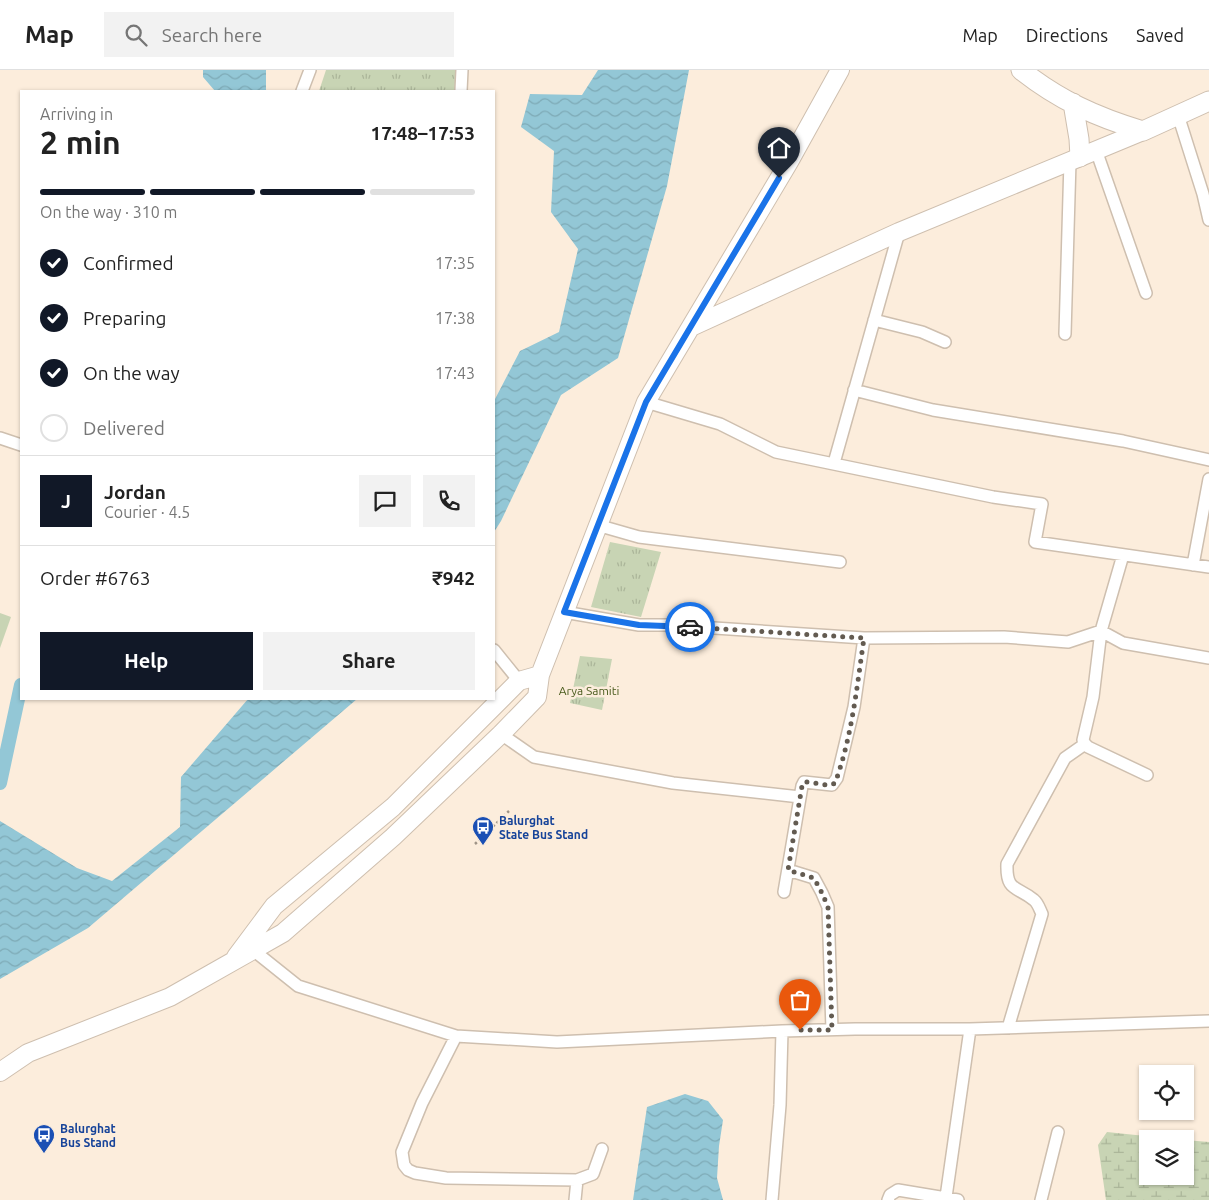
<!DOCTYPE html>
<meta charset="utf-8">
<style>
body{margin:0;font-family:Ubuntu,sans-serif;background:#f2f2f2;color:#222;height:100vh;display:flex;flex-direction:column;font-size:19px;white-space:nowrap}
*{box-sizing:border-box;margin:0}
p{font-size:16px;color:#767676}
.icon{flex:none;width:28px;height:28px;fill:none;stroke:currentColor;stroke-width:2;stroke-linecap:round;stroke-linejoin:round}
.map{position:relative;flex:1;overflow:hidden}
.sheet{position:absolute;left:20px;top:20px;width:475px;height:610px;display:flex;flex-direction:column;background:#fff;border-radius:0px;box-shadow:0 1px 4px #0004}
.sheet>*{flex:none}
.tools{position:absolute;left:1139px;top:995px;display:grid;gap:10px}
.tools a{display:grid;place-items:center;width:55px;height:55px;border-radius:0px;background:#fff;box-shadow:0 1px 4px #0004;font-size:25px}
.pin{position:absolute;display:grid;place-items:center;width:42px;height:42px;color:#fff;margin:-51px -21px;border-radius:50% 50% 50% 0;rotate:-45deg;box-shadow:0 0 5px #0007}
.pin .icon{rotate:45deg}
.courier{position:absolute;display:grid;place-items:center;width:50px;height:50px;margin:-25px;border:4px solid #1a73e8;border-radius:50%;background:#fff;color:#222;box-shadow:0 1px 6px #0007}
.overview em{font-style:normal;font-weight:600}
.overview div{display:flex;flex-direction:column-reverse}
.overview{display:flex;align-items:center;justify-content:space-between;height:85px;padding:0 20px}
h1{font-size:32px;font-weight:600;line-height:38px}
.bar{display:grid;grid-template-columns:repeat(4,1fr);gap:8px 5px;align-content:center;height:60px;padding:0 20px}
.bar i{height:6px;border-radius:4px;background:#e0e0e0}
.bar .current{background:#111827}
.bar p{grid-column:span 4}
.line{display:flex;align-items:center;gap:12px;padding:0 20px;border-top:1px solid #e0e0e0}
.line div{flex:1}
.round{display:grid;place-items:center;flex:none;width:52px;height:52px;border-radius:0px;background:#f2f2f2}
ol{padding:0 20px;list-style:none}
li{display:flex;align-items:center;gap:15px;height:55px}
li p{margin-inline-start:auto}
li .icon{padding:5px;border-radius:50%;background:#111827;color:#fff;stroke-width:4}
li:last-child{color:#767676}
li i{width:28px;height:28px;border:2px solid #e0e0e0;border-radius:50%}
.action{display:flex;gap:10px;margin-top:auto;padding:10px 20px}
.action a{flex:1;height:58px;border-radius:0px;background:#111827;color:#fff;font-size:20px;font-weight:600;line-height:58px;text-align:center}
.action a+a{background:#f2f2f2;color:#222}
header{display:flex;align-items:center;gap:30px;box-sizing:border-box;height:70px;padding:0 25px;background:#fff;border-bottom:1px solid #e0e0e0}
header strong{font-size:24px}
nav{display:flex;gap:28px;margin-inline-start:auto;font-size:18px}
.search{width:350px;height:45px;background:#f2f2f2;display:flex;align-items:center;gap:12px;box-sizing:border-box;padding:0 18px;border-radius:0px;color:#767676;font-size:19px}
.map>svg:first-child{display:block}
</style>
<header>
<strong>Map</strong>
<div class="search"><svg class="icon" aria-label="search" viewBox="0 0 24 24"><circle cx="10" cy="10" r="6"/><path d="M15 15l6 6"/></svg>Search here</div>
<nav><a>Map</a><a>Directions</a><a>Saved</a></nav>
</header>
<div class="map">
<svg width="1209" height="1130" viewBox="0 0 1209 1130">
<defs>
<pattern id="wetland-marsh" width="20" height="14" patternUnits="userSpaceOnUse" patternTransform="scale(1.25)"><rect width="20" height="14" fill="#c8d4b4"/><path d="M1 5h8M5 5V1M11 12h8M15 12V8" fill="none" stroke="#abb599"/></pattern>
<pattern id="park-tufts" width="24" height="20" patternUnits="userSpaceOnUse" patternTransform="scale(1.25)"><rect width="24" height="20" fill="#c8d4b4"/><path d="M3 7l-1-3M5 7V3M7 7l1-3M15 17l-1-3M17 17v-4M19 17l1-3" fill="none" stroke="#abb599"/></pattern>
<pattern id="water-waves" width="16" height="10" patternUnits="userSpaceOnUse" patternTransform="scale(1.25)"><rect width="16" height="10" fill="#93c7d6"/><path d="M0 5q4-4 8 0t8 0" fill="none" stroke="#7eaab6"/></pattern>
</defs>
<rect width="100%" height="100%" fill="#fceddc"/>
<!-- grass -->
<path fill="#c8d4b4" d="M0 543 11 547 0 578Z"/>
<!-- wetland -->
<path fill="url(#wetland-marsh)" d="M1107 1062 1174 1069H1148V1106H1185V1070L1209 1072V1130H1106L1098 1075Z"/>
<!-- park -->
<path fill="url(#park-tufts)" d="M326 0H461L457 21H319Z
M610 472 661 482 641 547 591 537Z
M580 586 612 589 602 640 570 633Z"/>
<!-- water -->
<path fill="url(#water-waves)" d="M203 0H266V21H215L203 7Z
M598 0H689L667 116 618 288 561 325 501 451 494 462V331L520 281 559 262 578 179 551 142 554 81 521 57 530 24 582 25Z
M248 629H357L88 858 0 909V751L77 798 112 811 180 757 181 707Z
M685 1024 708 1031 723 1050 719 1076 717 1108 723 1130H633L647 1037Z"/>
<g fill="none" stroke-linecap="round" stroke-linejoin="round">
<!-- canal -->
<path stroke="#93c7d6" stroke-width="14" d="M0 713 21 615"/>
<!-- minor casing -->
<g stroke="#cebfaf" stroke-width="14">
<path id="minor" d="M302 21 310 0
M461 21 462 0
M1178 45 1203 124 1209 150
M1096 80 1146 223
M874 250 922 262 945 272
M1065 264 1070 91
M854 320 933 340 1123 371 1209 390
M646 332 720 354 776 382 993 427 1042 434 1035 472 1209 497
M0 368 21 375
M834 393 899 162
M597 455 639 467 840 492
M1123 485 1101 561 1093 627 1083 670 1085 674 1088 677 1147 705
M1193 495 1209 409
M564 542 639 555H669L864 568 1004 567 1068 572 1101 561 1123 573 1209 588
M494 580 519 611
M501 664 534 687 673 713 800 727
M788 800 814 808 822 823 828 837 832 960
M784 822 802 716 804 712 832 715 837 708 854 637 864 568
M253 880 298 916 456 966 557 972 782 961 855 959H970L1209 951
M1008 958 1042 844C1040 840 1038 833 1034 830 1017 816 1006 822 1007 794L1065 688 1085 674
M456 966 422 1033 402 1082 404 1095 408 1100 415 1103 446 1108 577 1110 593 1104 602 1079
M946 1127 970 959
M575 1130 577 1110
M772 1130 780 1035 782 961
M888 1130 890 1125 898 1120 958 1130
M1041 1130 1058 1062"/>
</g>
<!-- primary casing -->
<g stroke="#cebfaf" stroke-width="20">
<path id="primary" d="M691 257 899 162 1143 61
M236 887 274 836 393 737 519 611 540 605
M0 1002 28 983 170 927 283 863 393 767 501 664 537 627 540 605 646 332 789 92 840 0"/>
</g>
<!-- trunk casing -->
<g stroke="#cebfaf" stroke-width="21">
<path id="trunk" d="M1021 0C1059 30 1096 47 1143 61L1209 31
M1073 33 1079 69 1080 87"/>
</g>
<!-- path -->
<path stroke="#9f9487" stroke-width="2.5" stroke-dasharray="2.5 2.5" stroke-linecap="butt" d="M475 774 509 741"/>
<!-- minor -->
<use href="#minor" stroke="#fff" stroke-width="11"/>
<!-- primary -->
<use href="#primary" stroke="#fff" stroke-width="18"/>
<!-- trunk -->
<use href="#trunk" stroke="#fff" stroke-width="19"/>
</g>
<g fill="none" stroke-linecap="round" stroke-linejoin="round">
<!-- done -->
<path stroke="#635b51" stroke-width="5" stroke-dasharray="0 9" d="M690 557 864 568C857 616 852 667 835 713 826 718 814 711 804 712L802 716 788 800 814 808 822 823 828 837 832 960H800"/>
<!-- route -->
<path stroke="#1a73e8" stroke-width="6" d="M690 557 639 555 564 542 646 332 779 108"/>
</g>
<!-- icons -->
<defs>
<g id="bus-pin" transform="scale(1.125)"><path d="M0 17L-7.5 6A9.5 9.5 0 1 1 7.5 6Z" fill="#1a4fb4" stroke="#fceddc"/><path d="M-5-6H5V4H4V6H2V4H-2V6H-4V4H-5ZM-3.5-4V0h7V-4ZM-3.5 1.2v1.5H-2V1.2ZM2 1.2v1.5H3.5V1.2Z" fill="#fff"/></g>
</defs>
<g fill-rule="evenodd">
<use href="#bus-pin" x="483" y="757"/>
<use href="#bus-pin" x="44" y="1065"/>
</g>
<g text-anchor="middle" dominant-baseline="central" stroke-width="5" stroke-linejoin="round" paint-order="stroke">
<!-- park labels -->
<g font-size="12" fill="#485a1c" stroke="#fceddc">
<text x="589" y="620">Arya Samiti</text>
</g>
<!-- transit labels -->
<g font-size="12" font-weight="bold" fill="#164399" stroke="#fceddc" text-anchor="start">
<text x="499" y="750">Balurghat<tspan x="499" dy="14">State Bus Stand</tspan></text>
<text x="60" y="1058">Balurghat<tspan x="60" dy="14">Bus Stand</tspan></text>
</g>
</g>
</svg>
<div class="tools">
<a><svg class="icon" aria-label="locate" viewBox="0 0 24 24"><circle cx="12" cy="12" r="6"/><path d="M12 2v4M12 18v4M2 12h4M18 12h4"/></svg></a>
<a><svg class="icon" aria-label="layers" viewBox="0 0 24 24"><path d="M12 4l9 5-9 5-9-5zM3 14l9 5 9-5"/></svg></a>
</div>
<div class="pin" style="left:800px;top:960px;background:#ea580c"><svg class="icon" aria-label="bag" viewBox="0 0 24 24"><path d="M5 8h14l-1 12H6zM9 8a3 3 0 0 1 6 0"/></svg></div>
<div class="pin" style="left:779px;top:108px;background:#1f2937"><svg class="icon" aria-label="home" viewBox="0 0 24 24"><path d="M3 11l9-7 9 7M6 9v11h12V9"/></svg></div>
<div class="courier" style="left:690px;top:557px"><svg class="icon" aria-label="car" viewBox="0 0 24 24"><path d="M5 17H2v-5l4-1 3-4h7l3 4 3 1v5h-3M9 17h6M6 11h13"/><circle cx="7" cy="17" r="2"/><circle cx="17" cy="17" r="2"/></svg></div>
<section class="sheet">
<div class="overview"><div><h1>2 min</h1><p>Arriving in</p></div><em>17:48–17:53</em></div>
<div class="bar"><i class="current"></i><i class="current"></i><i class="current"></i><i></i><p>On the way · 310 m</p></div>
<ol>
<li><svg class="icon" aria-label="check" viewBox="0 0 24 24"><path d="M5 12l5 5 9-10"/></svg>Confirmed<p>17:35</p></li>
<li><svg class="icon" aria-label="check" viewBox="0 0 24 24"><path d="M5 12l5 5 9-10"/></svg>Preparing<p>17:38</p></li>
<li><svg class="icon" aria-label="check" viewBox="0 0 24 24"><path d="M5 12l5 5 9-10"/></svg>On the way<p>17:43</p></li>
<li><i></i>Delivered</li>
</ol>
<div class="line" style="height:90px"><b class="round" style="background:#111827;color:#fff">J</b><div><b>Jordan</b><p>Courier · 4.5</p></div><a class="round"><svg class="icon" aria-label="chat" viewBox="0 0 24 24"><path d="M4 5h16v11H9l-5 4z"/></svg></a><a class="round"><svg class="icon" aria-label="phone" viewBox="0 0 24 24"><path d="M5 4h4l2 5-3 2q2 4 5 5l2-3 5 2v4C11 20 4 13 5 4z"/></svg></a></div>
<div class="line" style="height:65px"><div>Order #6763</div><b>₹942</b></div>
<div class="action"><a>Help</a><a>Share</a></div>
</section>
</div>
